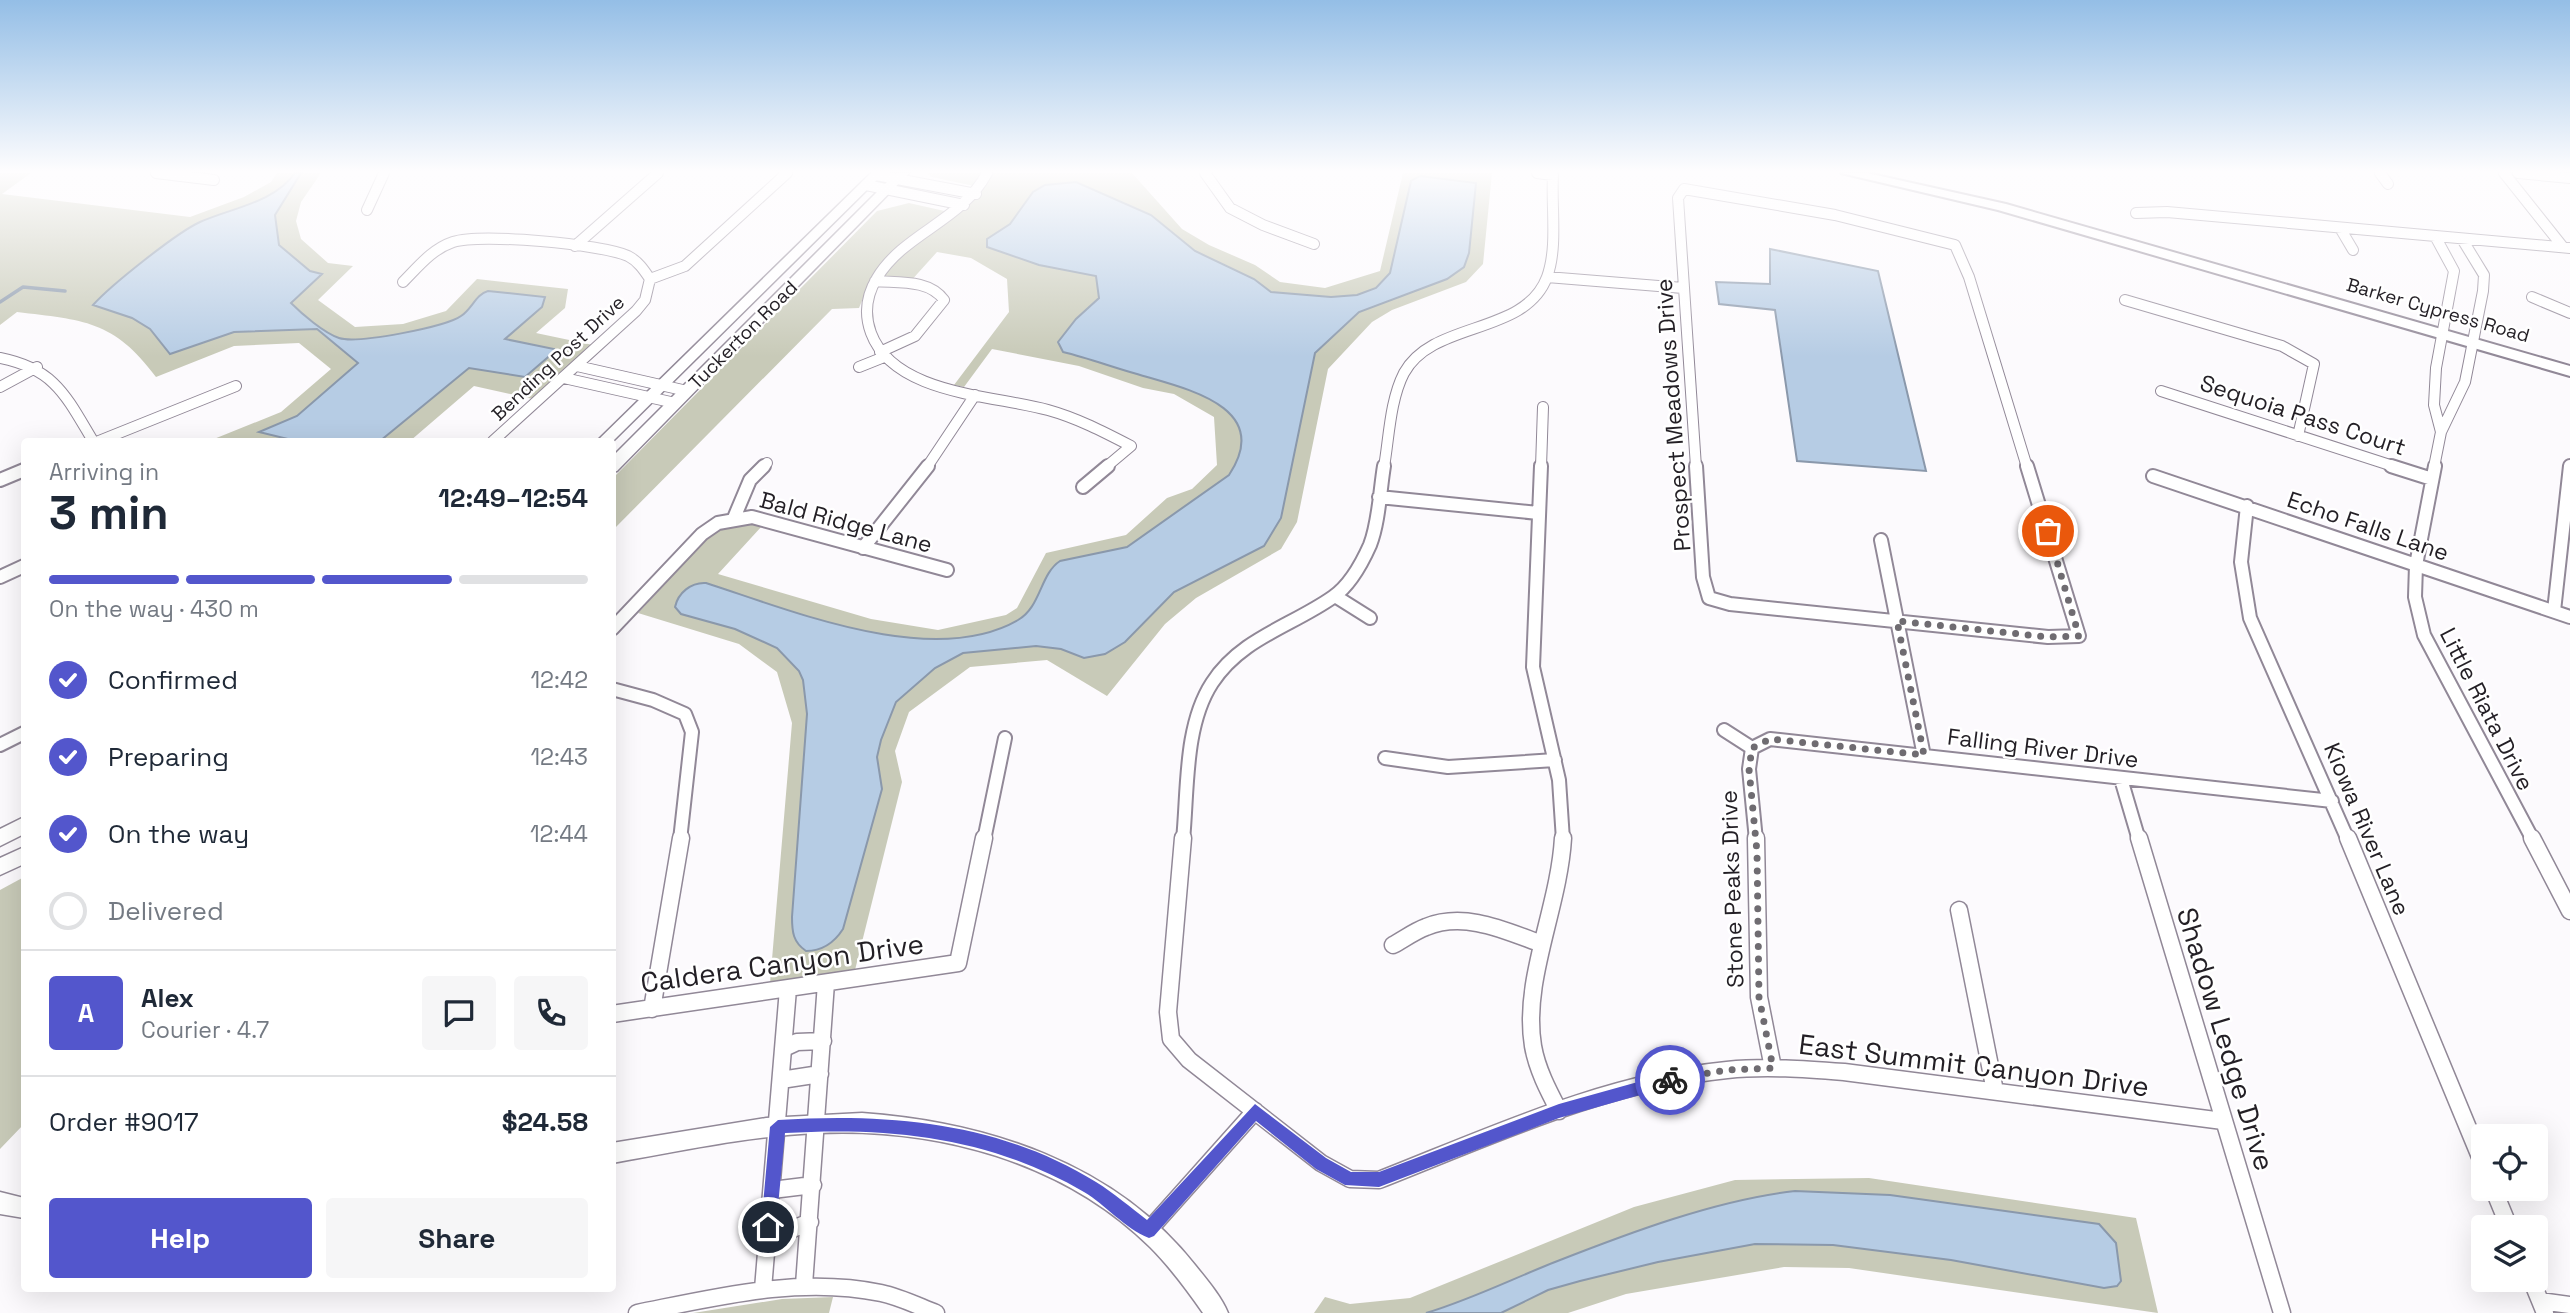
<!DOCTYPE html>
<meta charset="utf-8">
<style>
body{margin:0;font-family:"Space Grotesk",sans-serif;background:#f6f6f7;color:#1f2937;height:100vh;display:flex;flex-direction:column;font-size:26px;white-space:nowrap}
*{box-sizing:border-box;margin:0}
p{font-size:23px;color:#747a83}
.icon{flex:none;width:38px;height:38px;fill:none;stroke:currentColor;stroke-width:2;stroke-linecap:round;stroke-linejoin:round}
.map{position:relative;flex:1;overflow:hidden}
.drawer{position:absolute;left:21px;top:438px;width:595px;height:854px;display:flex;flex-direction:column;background:#fff;border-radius:7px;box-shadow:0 7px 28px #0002}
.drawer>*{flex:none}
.controls{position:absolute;left:2471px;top:1124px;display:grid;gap:14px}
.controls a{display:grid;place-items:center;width:77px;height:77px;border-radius:7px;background:#fff;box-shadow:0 7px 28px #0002;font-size:35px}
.pin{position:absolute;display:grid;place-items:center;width:60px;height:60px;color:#fff;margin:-30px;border:4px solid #fff;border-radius:50%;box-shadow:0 2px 7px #0007}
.courier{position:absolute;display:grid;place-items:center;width:70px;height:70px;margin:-35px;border:5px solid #5356cc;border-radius:50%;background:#fff;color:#222;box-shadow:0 2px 9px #0007}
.summary em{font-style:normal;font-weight:600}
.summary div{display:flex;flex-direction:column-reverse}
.summary{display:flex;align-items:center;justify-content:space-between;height:119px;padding:0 28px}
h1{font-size:46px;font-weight:600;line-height:52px}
.bar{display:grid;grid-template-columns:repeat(4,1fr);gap:10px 7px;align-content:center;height:84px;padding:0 28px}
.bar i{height:9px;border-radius:5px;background:#e0e1e3}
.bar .on{background:#5356cc}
.bar p{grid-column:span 4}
.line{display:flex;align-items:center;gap:18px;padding:0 28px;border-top:2px solid #e0e1e3}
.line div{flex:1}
.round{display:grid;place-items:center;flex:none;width:74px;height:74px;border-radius:7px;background:#f6f6f7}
ol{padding:0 28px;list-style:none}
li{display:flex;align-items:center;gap:21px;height:77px}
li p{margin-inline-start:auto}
li .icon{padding:7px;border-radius:50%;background:#5356cc;color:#fff;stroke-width:4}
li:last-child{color:#747a83}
li i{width:38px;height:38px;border:4px solid #e0e1e3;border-radius:50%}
.button{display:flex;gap:14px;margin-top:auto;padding:14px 28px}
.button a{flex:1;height:80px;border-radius:7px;background:#5356cc;color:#fff;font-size:28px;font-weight:600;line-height:80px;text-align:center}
.button a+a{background:#f6f6f7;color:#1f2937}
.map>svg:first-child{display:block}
</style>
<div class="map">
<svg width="2570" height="1313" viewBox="0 0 2570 1313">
<rect width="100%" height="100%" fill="#fcfafd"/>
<!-- green -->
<path fill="#c8cab8" d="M0 173H31L2 194 190 217 244 197 271 182 277 173H321L301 202 296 221 301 239 328 263 353 266 318 300 355 327 403 324 446 311 477 279 568 289 565 308 536 333 593 345 533 399 474 386 410 441H209L281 412 331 369 299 343 234 346 156 377C114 320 83 320 17 312L0 325Z
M927 173H1132L1182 229 1209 245 1255 265 1280 282 1325 288 1380 271 1403 173H1492L1483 264 1466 282 1392 310 1372 322 1328 369 1297 522 1281 549 1196 598 1165 624 1107 696 1047 660 970 667 909 712 895 751 902 782 855 970 770 983 792 723 777 672 739 644 638 613 712 533C728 524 744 522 762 526L718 574 871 619 938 630 1006 615 1017 608 1046 553 1126 535 1167 498 1192 489 1217 465 1214 417 1174 394 1143 388 1079 366 992 349 964 387 954 385 1009 312 1007 279 971 258 937 252 909 283 872 276 859 308 832 309 613 530V478L877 211 909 203 949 212 974 186 932 177Z
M24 877V1124L0 1149V890Z
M1869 1178 2136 1218 2158 1313 1849 1268 1784 1267 1626 1294 1568 1313H1314L1325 1297 1350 1304 1410 1298 1634 1207 1735 1180Z
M833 1297 829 1313H693L782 1299Z"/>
<!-- water -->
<path fill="#b6cce4" stroke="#8a98ab" stroke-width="2" d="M295 173H301L275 215 279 245 310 271 322 274 291 303C302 314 324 333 339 338 357 344 446 327 461 316 472 309 476 294 488 291L545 297 542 307 505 339 554 349V352L525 377 469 368 380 441H296L259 432 297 416 358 363 317 329 234 332 170 354 150 329 132 318 93 305C110 286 176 233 200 222 231 208 274 203 295 173Z
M1420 176 1476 183 1469 253 1464 267 1447 279 1359 312 1315 353 1281 518 1264 546 1174 592 1125 642 1105 654 1084 658 1061 649 1036 646 963 653 935 668 896 702 881 740 877 757 882 789 843 929C834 943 823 951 806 951 793 942 792 932 792 917L807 714 803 680 799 671 777 648 735 629 681 614 675 607C678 593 691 582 706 583 793 611 933 669 1018 620 1041 607 1040 574 1060 561L1127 547 1229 475C1275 406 1183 388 1137 374 1112 367 1088 358 1063 352L1058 342 1076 319 1099 298 1096 276 1039 265 987 247V239L1010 224 1033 192 1045 185 1076 182 1151 215 1195 251 1254 279 1271 292 1331 297 1357 295 1376 288 1390 273 1411 181Z
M1770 249 1878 271 1926 471 1797 461 1775 310 1719 304 1716 282 1770 284Z
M1795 1191 1890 1195 2099 1224 2116 1243 2121 1281 2117 1286 2104 1288 1951 1260 1833 1245 1755 1244 1658 1262 1580 1281 1548 1290 1501 1313H1426C1470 1300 1512 1279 1555 1262 1629 1233 1716 1200 1795 1191Z"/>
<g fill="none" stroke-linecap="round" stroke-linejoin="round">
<!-- stream -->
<path stroke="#8a98ab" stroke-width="3.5" d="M0 302 23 287 65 291"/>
<!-- minor-far2 casing -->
<g stroke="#918897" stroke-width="12">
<path id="minor-far2" d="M156 173 214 180
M987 173C962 221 904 233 877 278 866 296 864 314 871 333 894 395 994 395 1048 410 1077 418 1104 432 1131 446L1106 467
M1205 173 1230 208 1263 225 1314 244
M2380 173 2388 184
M2504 173 2563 247
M2518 173 2570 178
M876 175 976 194
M866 185 964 205
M367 210 384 173
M2136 213 2167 212 2570 248
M2340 228 2353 250
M575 246 658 173
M1547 277 1683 288
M650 279 685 266 787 173
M875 281C898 283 929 279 944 300L915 336 880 352
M403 282C418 267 432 249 453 242 481 233 601 244 628 256 638 261 644 270 650 279L645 300 636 311 493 441
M2532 297 2570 313
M2125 300 2282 346 2314 364 2298 436
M0 358C55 369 66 396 93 441
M577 366 687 391
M859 367 884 357
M564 378 675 403
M0 387 37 367
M2161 391 2396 467
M2441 432 2465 382 2483 291 2484 275 2462 239
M99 441 236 386
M763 467 767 463
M927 467 975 395
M1384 467C1389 438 1390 400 1404 373 1433 320 1525 336 1547 277 1558 247 1551 207 1553 175L1537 173
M1541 467 1543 407
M1696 467 1678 198 1684 189 1835 215 1955 245 1969 277 2027 467
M2434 467 2441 432 2434 405 2436 368 2454 271 2435 236"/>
</g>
<!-- minor-far1 casing -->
<g stroke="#918897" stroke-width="16">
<path id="minor-far1" d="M1541 466 1533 667 1559 780 1563 840
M1696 466 1703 577 1709 598 1730 604 2048 637 2079 636 2027 466
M2391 466 2432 479
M2435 466 2416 565 2415 597 2424 635 2533 840
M2153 476 2570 617
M0 480 24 470
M1083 487 1108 466
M1379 497 1538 513
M2247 506 2241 562 2250 618 2348 840
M734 518 750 480 764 466
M1881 540 1924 756
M863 548 928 466
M0 577 24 566
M1335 596 1370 618
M2554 611 2570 466
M612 629 702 534 718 523 752 517 947 570
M612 689 653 700 685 714 692 732 680 840
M1724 730 1752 748
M0 745 24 733
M1752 748 1770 739 2332 801
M1752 748 1749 769 1756 840
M1385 758 1448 767 1555 760
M2121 779 2139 840
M984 840 1005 738
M1183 840C1188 790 1184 726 1212 683 1241 638 1292 626 1333 597 1349 586 1362 563 1370 545 1379 522 1380 490 1384 466"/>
</g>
<!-- minor casing -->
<g stroke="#918897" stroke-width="19">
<path id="minor" d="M1183 838 1168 1012 1171 1039 1189 1060 1321 1163 1350 1179 1379 1180C1491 1136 1606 1082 1727 1070 1766 1066 1805 1069 1844 1072L2223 1121
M1756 838 1759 997 1773 1068
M2139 838 2282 1313
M2348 838 2483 1164
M2532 838 2570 911
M1959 910 1995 1091
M1393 945C1404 939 1415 931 1426 927 1465 911 1506 931 1542 944
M652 1009 681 838
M612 1014 958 963 984 838
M784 1048 797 1042 823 1041
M781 1080 820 1074
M1559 1111C1548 1090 1537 1069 1533 1046 1522 980 1559 908 1563 838
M2493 1188 2509 1227
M772 1190 813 1185
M768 1227 790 1230 810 1222
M1148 1231 1255 1111
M2531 1279 2545 1313
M804 1285 826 983
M763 1289 788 989
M2540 1301 2570 1305
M637 1313C717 1297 799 1276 881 1293 900 1297 918 1306 936 1313"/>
</g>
<!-- tertiary casing -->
<g stroke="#918897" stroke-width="3">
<path id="tertiary" d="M862 1113C987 1122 1115 1163 1195 1265 1207 1280 1221 1296 1228 1313H1203C1187 1290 1170 1267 1150 1247 1063 1161 937 1128 818 1133 748 1136 680 1151 612 1163V1143L766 1118Z
M0 1192 24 1198V1218L0 1214Z"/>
</g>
<!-- secondary casing -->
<g stroke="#918897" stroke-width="3">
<path id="secondary" d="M871 173H884L612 442 597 441Z
M896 173H909L617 471 612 472V457Z
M24 817V834L0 846V829Z
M24 847V864L0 875V858Z"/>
</g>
<!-- primary casing -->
<g stroke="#918897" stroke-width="4">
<path id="primary" d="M1841 173H1867L2006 204 2570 366V376L1998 210Z"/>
</g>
<!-- minor-far2 -->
<use href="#minor-far2" stroke="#fff" stroke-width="10"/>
<!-- minor-far1 -->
<use href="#minor-far1" stroke="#fff" stroke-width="12"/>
<!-- minor -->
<use href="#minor" stroke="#fff" stroke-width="16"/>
<!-- tertiary -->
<use href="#tertiary" fill="#fff" fill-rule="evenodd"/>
<!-- secondary -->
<use href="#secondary" fill="#fff" fill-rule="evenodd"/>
<!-- primary -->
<use href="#primary" fill="#fff" fill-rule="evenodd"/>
</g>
<!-- sky -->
<linearGradient id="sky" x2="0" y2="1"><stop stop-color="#94bee6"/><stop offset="0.48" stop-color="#fefdfe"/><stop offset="1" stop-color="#fefdfe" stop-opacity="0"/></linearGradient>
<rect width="2570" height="357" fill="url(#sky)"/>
<!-- route -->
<path fill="#5356cc" d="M1670 1073 1675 1075V1085L1559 1118 1379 1187 1345 1185 1316 1169 1256 1121 1154 1236 1149 1238C1124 1228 1106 1205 1084 1192 989 1137 892 1127 785 1133L776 1227 768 1235 761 1227 770 1127 778 1120C889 1113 999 1122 1096 1182 1114 1193 1131 1208 1147 1220L1255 1104 1326 1158 1351 1172H1379L1559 1104Z"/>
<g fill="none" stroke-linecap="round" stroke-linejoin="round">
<!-- done -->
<path stroke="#6f6c71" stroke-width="7" stroke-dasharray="0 12.6" d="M1670 1080 1726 1070 1773 1068 1759 997 1757 852 1749 769 1752 748 1770 739 1924 755 1897 621 2048 637 2079 636 2048 531"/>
</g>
<g text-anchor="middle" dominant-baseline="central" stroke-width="5" stroke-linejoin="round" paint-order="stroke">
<!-- far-street labels -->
<g font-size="19" fill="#231f25" stroke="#fff">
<text transform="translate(2438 310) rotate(16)">Barker Cypress Road</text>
<text transform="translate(743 335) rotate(-45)">Tuckerton Road</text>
<text transform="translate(558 358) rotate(-43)">Bending Post Drive</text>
</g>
<!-- street labels -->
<g font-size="23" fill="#231f25" stroke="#fff">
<text transform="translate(1673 415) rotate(-94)">Prospect Meadows Drive</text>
<text transform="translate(2303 415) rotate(18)">Sequoia Pass Court</text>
<text transform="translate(846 522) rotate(15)">Bald Ridge Lane</text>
<text transform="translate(2368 526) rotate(19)">Echo Falls Lane</text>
<text transform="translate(2487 709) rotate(63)">Little Riata Drive</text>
<text transform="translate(2043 748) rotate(7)">Falling River Drive</text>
<text transform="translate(2367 829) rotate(67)">Kiowa River Lane</text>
<text transform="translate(1732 889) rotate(-92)">Stone Peaks Drive</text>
</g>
<!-- near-street labels -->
<g font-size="28" fill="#231f25" stroke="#fff">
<text transform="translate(782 963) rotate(-8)">Caldera Canyon Drive</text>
<text transform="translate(2226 1039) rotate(73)">Shadow Ledge Drive</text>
<text transform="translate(1974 1065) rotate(7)">East Summit Canyon Drive</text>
</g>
</g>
</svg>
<div class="controls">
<a><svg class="icon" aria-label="locate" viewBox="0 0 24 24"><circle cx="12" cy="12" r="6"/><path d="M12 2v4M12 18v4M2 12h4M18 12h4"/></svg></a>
<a><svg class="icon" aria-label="layers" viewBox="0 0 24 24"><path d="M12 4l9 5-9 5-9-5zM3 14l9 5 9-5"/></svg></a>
</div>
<div class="pin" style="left:2048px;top:531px;background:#ea580c"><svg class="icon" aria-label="bag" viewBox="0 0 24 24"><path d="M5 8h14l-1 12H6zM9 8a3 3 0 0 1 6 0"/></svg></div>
<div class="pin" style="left:768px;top:1227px;background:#1f2937"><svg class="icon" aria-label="home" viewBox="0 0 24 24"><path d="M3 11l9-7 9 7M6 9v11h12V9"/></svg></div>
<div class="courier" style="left:1670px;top:1080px"><svg class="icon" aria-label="bike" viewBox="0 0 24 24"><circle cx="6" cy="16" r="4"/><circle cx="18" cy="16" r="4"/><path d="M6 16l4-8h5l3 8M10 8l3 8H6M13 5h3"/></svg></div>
<section class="drawer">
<div class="summary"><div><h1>3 min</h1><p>Arriving in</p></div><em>12:49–12:54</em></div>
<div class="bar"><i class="on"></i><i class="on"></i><i class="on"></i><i></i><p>On the way · 430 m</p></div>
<ol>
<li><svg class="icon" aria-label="check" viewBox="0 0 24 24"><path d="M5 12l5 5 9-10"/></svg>Confirmed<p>12:42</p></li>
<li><svg class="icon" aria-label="check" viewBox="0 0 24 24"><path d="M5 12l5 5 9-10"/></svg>Preparing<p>12:43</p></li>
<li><svg class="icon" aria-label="check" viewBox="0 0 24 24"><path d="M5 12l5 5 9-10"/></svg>On the way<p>12:44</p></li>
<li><i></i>Delivered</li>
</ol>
<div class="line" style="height:126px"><b class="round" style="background:#5356cc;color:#fff">A</b><div><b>Alex</b><p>Courier · 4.7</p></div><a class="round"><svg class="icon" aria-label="chat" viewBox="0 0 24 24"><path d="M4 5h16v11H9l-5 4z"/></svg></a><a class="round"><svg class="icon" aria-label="phone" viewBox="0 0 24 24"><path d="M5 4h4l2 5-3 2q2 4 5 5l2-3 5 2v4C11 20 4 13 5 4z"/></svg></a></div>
<div class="line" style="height:91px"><div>Order #9017</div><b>$24.58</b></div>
<div class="button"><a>Help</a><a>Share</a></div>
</section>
</div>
